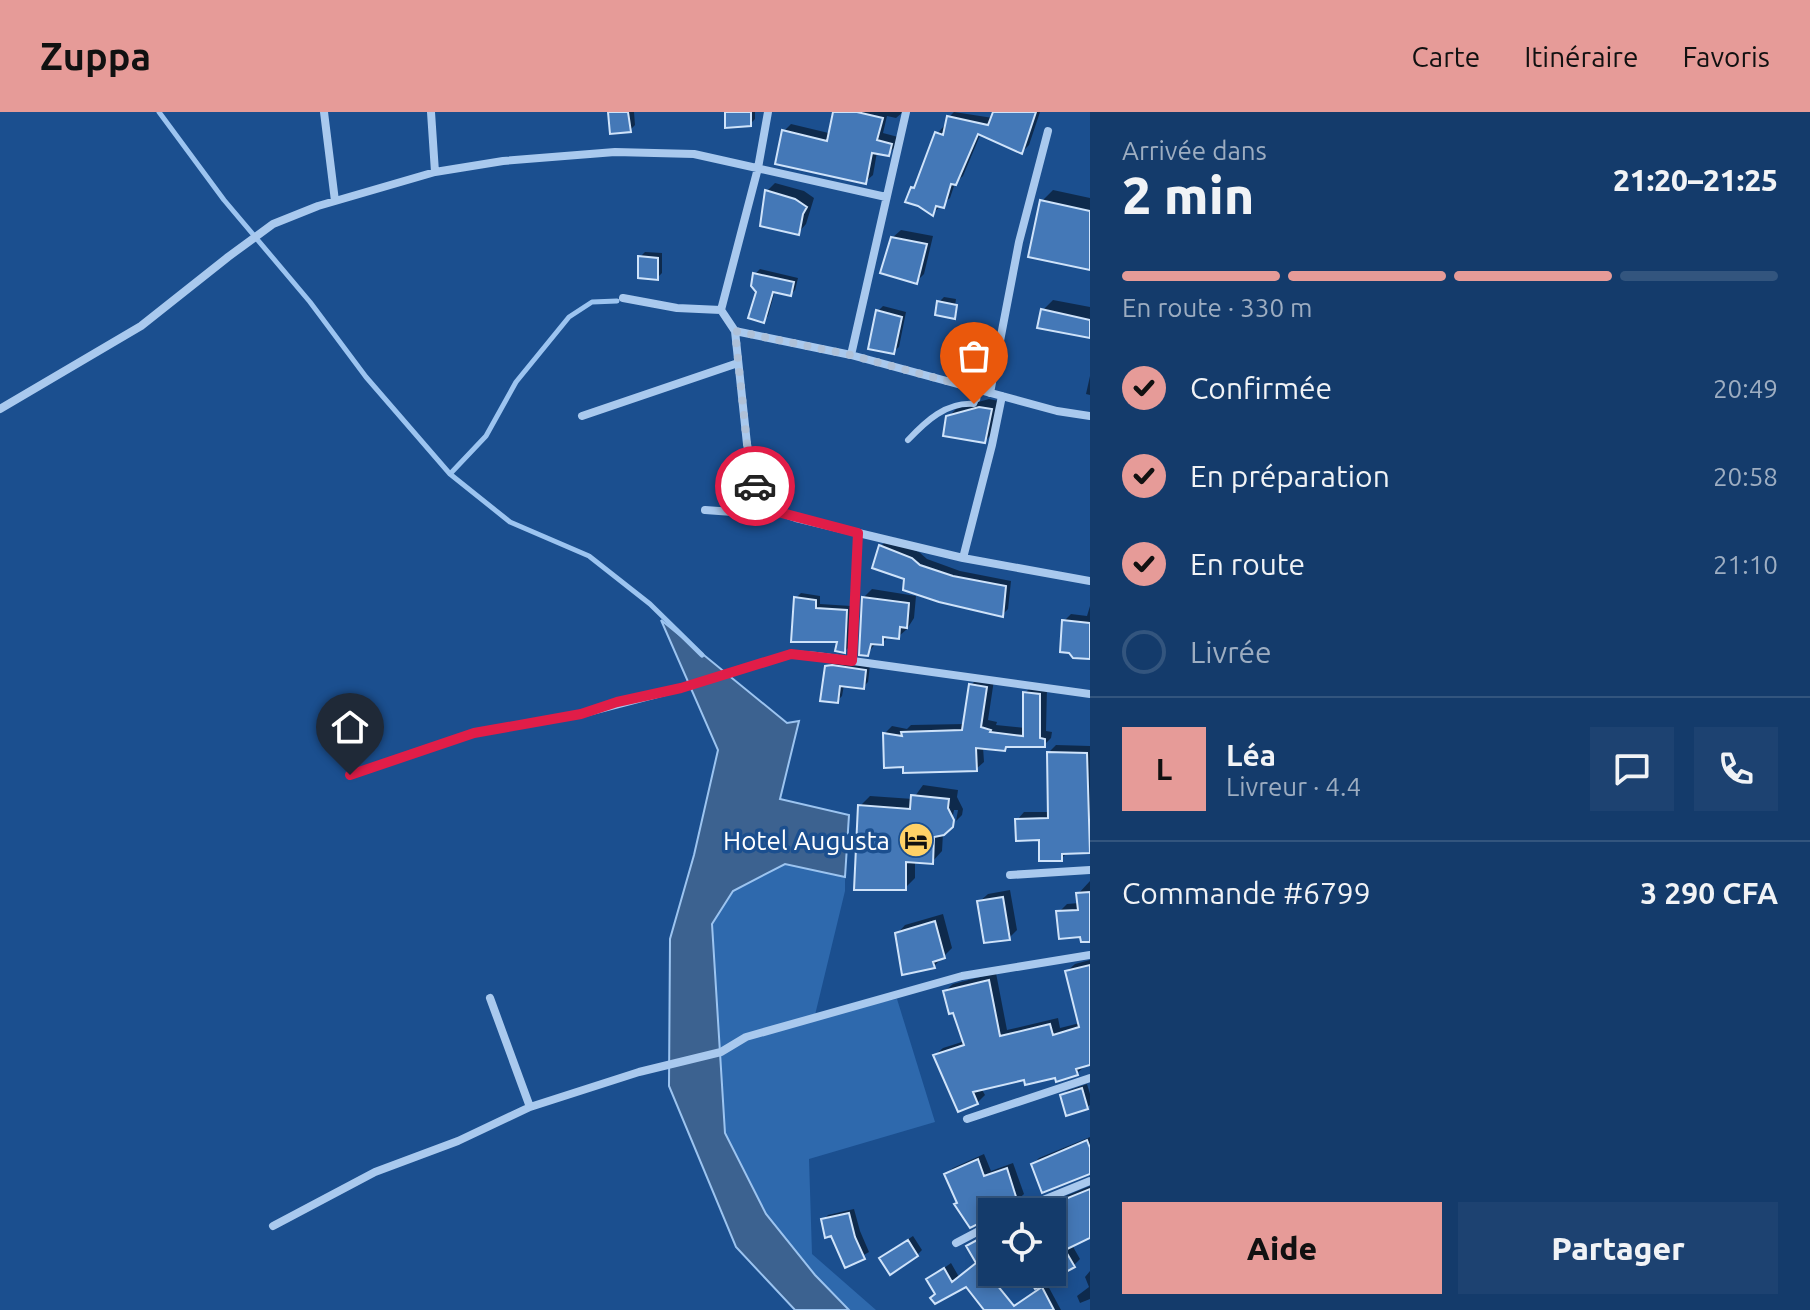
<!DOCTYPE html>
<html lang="fr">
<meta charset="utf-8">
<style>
body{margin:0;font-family:Ubuntu,sans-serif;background:#1d4271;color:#f1f3f6;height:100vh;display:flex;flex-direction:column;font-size:30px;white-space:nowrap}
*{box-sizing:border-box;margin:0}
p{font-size:26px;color:#9dadc1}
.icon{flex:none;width:44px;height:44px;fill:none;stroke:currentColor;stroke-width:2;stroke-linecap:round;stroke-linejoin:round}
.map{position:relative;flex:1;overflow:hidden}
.sheet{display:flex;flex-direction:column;background:#143b6b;width:720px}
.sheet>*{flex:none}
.buttons{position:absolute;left:978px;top:1086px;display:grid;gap:16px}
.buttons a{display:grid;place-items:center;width:88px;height:88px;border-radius:0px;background:#143b6b;box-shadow:0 4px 12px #0003,0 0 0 2px #33557e;font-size:40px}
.pin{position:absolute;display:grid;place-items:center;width:68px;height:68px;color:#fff;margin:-82px -34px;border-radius:50% 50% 50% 0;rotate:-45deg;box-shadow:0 0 8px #0007}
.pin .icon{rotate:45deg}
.courier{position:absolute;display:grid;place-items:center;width:80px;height:80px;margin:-40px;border:6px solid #e11d48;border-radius:50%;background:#fff;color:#222;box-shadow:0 2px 10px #0007}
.headline em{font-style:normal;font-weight:800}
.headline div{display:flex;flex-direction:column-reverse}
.headline{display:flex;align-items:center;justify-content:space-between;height:136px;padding:0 32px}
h1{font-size:52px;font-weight:800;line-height:60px}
.bar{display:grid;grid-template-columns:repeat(4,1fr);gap:12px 8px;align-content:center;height:96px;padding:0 32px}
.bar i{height:10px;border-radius:6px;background:#33557e}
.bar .on{background:#e69b98}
.bar p{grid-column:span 4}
.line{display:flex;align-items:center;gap:20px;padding:0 32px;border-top:2px solid #33557e}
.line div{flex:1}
.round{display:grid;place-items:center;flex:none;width:84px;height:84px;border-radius:0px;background:#1d4271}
ol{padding:0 32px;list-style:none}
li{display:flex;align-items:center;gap:24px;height:88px}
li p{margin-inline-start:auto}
li .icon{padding:8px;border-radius:50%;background:#e69b98;color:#111;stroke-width:4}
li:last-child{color:#9dadc1}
li i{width:44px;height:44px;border:4px solid #33557e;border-radius:50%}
.primary-button{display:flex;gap:16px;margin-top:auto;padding:16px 32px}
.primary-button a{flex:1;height:92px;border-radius:0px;background:#e69b98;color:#111;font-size:32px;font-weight:800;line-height:92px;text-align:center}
.primary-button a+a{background:#1d4271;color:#f1f3f6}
header{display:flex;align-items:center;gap:48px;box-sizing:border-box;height:112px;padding:0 40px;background:#e69b98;color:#111}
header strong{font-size:38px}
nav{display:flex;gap:44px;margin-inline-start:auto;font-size:28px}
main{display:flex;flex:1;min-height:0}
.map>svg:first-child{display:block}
</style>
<header>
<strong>Zuppa</strong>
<nav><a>Carte</a><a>Itinéraire</a><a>Favoris</a></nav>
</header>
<main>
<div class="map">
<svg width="1090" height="1198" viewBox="0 0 1090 1198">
<rect width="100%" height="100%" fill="#1b4f8f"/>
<!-- green -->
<path fill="#2e69ad" d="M785 752 845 765V779L815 903 897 887 935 1010 809 1047 812 1142 876 1198H849L815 1163 766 1102 725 1021 712 812 732 779Z"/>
<!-- water -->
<path fill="#3c6290" stroke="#9cc4f0" stroke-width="2" d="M661 508 787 611 799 609 780 687 849 703 845 765 785 752 733 779 712 812 725 1021 766 1102 815 1163 849 1198H795L736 1135 669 974 670 827 694 743 718 638Z"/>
<!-- shadow -->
<path fill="#0007" d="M610 0H634L635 13 630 18Z
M726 0H755V7L750 12Z
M845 0H903L896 6 887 4 883 21 898 25 895 35 888 42 877 40 873 63 865 70 784 19 791 12 837 23Z
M954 0 993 6 995 0H1040L1029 33 1022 40 981 21 963 64 955 71 950 86 933 101 912 76 919 70 937 22 944 14 947 15 949 5Z
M775 71 804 79 814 86 806 112 798 121 767 79Z
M1053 78 1090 86V156L1042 89Z
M901 118 933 124 924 162 916 170 892 126Z
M645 140 662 141V161L657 166 640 145Z
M760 157 798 166 795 178 791 182 775 179 768 204 764 208 755 162Z
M944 185 956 187 954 201H957L954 204 939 190Z
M1053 188 1090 195V224L1043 198Z
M883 194 906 200 899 235 893 240 878 199Z
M1090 264V283L1086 282Z
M989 287 999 289 993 321 985 329 948 305 957 296Z
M887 428 919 440 927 447 960 459 1011 469 1008 497 1002 503 906 465 881 434Z
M872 477 916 484 914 506 907 517 898 525 889 524 882 531H876L867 542 864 485Z
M801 481 820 484V492L851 494 850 534 845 539 839 528 796 486Z
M1090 494V545L1064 509 1071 502 1087 504Z
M832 550 870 553 868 570 863 575 844 573 842 584 837 589 827 555Z
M978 566 994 568 988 608 997 610 996 613 1025 616V581L1033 573 1047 575 1046 619 1052 620 1051 626 1044 633H1009L1005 637 983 635 984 650 976 657 905 653 885 621 892 614 907 617 911 613 965 612 971 573Z
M1056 633 1090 634V739L1068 740 1061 747 1017 708 1024 700H1050L1049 640Z
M923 673 958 678 957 685 963 697 962 703 956 709 958 698H954L951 714 943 721 942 739 932 750 915 748V766L905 776 860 694 870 684 913 687Z
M1090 769V823L1059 800 1067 792 1079 791 1078 782Z
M1010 778 1017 818 1009 826 979 790 988 782Z
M943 802 952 836 934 854 897 822 905 813Z
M1090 848V950L1077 961 1026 965 981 976 985 983 977 991 935 943 943 936 965 929 945 879 953 872 996 861 1007 918 1058 906 1060 916 1080 911 1067 859 1075 852Z
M1087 972 1090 982V993L1087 995 1062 984 1067 979Z
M1090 1025V1061L1033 1052 1039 1046Z
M984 1042 991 1059 1013 1051 1024 1082 1014 1091 1013 1095 1017 1100H992V1103L959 1091 946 1062 953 1056Z
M1090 1074V1123L1072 1133 1080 1147 1074 1153 1036 1175 1027 1160H1052V1100H1027Z
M854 1097 860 1119 869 1140 846 1153 823 1108 828 1103Z
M992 1119V1160H998L1006 1170 1000 1176 966 1172 938 1181 929 1167 951 1151 959 1165 978 1151 968 1134Z
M913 1124 922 1138 917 1143 886 1142Z
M1090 1159V1187L1080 1191 1077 1184 1089 1175 1085 1165Z
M1047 1172 1061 1198H1037L1035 1180Z"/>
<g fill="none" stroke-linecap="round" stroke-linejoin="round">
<!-- stream -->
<path stroke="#9cc4f0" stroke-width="5" d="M159 0 224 88 310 190 366 265 450 362 510 410 589 444 650 492 702 543
M450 362 486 324 516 270 569 205 592 190 617 189"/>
</g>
<!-- building -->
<path fill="#4478b7" stroke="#cfe3fa" stroke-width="2" d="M608 0H628L631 20 610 22Z
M725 0H751V14L725 16Z
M833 0H857L883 6 877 28 892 32 889 44 872 41 866 72 775 52 782 18 827 29Z
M993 0H1036L1022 42 978 22 956 73 951 72 944 96 936 94 933 104 918 94 905 90 911 75 914 76 935 20 943 23 947 4 988 13Z
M765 78 795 87 807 95 803 102 799 123 760 114Z
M1040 88 1090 99V158L1028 145Z
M891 125 927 132 917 172 880 161Z
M638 144 658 146V168L638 166Z
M753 161 794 170 791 184 773 180 764 211 748 206 756 180 751 174Z
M937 189 957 193 955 207 935 203Z
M1041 197 1090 208V226L1037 216Z
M876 198 902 205 894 242 868 237Z
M979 295 992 297 985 331 943 324 946 304Z
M879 433 912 446 920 453 953 464 1006 474 1003 505 939 490 903 478 904 467 872 456Z
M794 485 816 488V496L847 498 845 541 835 539 837 530H791Z
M862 485 909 491 907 516 900 515 899 527 883 525V533L871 532 868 544 859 543Z
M1062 508 1090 511V547L1073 546 1069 541 1060 540Z
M832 553 866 558 864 577 840 574 838 591 820 589 825 554Z
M969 572 987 575 981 615 991 618 990 620 1023 624V580L1040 582V626L1045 627V635H1006L1005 639 976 636 977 659 903 661V655L884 656 883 621 902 624 901 620 962 618Z
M1047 640 1087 641 1090 741 1062 742V749H1039V728L1016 729 1015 707 1048 706Z
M911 683 949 687 948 696 954 708 953 715 944 723 934 725 933 752 906 750V778H854L858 693 910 697Z
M1090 780V830H1081L1080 825 1059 827 1056 799 1078 798 1076 781Z
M1003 785 1010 828 984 831 977 789Z
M935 809 945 846 933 850 935 856 902 863 895 821Z
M1090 853V953L1076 957 1078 963 1056 970 1055 966 1025 973 1024 968 973 980 978 992 958 1000 933 943 964 933 953 901 949 902 943 879 989 868 1000 924 1050 912 1053 923 1079 915 1065 859Z
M1082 976 1088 997 1066 1004 1060 983Z
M1087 1028 1090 1036V1062L1042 1081 1031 1052Z
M978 1047 984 1064 1007 1056 1018 1091 1003 1100H992V1105L970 1116 954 1092 957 1091 944 1062Z
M1090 1077V1126L1065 1138 1075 1155 1035 1177 1024 1160H1052V1100H1033Z
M849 1101 855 1125 865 1147 845 1156 831 1124 825 1126 821 1107Z
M992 1120V1153L984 1157 1014 1194 1042 1175 1054 1198H984L966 1175 935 1192 930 1186 935 1182 926 1167 944 1156 952 1170 976 1151 966 1134Z
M908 1128 918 1144 890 1163 879 1146Z"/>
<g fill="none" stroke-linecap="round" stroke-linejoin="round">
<!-- service -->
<path stroke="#a9c9ee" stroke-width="6" d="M908 328C926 309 946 290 974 292L980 278"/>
<!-- minor -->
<path stroke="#a9c9ee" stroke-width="8" d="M324 0 335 89
M431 0 435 60
M623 186 677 196 721 198 735 219 851 243 1057 299 1090 304
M721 198 758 56 768 0
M735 219 747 332 759 393
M851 243 906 0
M990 281 1019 130 1048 19
M0 297 141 214 228 145 273 112 318 94 435 60 503 49 615 40 694 42 886 85
M582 304 738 251
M705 398 733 400 759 393 796 406 963 446 1090 469
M963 446 992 333 1002 284
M852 549 858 421
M350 663 474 621 581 602 681 576 791 542 817 544 1090 582
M1010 763 1090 758
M490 886 530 995
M967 1007 1090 966
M1014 1100 1090 1069
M273 1114 375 1060 458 1029 530 995 639 960 721 940 746 925 962 864 1090 843
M956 1131 992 1112"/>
</g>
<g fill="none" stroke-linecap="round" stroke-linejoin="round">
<!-- done -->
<path stroke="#afc1d8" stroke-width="8" stroke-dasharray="0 14.4" d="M755 374 747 332 735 219 851 243 980 278 974 292"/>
<!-- route -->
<path stroke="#e11d48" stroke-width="10" d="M350 663 474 621 581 602 617 590 681 576 791 542 852 549 858 421 763 396 757 389 755 374"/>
</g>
<!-- icons -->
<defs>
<g id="hotel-disc" transform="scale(1.8)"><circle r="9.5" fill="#ffd166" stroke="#1b4f8f"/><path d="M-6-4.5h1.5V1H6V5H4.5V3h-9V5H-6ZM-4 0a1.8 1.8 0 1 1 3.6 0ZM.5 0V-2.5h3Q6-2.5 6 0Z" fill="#111"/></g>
</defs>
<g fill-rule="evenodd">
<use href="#hotel-disc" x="916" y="728"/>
</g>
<g text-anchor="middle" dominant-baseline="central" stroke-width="7" stroke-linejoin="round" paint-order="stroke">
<!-- poi labels -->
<g font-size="26" fill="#fff" stroke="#1b4f8f" text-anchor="end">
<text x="890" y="728">Hotel Augusta</text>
</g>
</g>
</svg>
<div class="buttons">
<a><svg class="icon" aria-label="locate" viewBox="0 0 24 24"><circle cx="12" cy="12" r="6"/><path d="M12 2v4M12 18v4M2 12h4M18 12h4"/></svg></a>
</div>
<div class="pin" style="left:974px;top:292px;background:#ea580c"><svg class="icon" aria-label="bag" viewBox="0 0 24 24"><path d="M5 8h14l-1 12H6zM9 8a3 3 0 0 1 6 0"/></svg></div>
<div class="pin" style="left:350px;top:663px;background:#1f2937"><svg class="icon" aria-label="home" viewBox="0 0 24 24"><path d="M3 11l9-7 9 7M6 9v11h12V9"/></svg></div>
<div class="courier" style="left:755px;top:374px"><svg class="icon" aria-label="car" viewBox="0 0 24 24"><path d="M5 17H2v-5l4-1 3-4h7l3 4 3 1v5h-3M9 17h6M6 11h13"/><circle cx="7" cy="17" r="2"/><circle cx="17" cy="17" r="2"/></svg></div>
</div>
<section class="sheet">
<div class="headline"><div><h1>2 min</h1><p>Arrivée dans</p></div><em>21:20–21:25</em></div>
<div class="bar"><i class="on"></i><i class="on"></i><i class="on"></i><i></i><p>En route · 330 m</p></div>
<ol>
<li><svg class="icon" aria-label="check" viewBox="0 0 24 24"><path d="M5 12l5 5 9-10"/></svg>Confirmée<p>20:49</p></li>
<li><svg class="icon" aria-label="check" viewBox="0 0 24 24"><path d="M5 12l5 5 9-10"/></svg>En préparation<p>20:58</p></li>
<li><svg class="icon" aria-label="check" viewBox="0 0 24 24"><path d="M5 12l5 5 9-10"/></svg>En route<p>21:10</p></li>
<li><i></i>Livrée</li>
</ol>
<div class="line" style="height:144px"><b class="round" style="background:#e69b98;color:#111">L</b><div><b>Léa</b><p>Livreur · 4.4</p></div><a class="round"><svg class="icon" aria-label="chat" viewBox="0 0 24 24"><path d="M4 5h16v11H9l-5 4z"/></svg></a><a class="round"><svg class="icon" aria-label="phone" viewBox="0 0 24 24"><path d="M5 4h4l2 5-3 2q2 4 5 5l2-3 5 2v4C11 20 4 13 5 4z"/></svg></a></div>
<div class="line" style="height:104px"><div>Commande #6799</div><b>3 290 CFA</b></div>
<div class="primary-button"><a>Aide</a><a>Partager</a></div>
</section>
</main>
